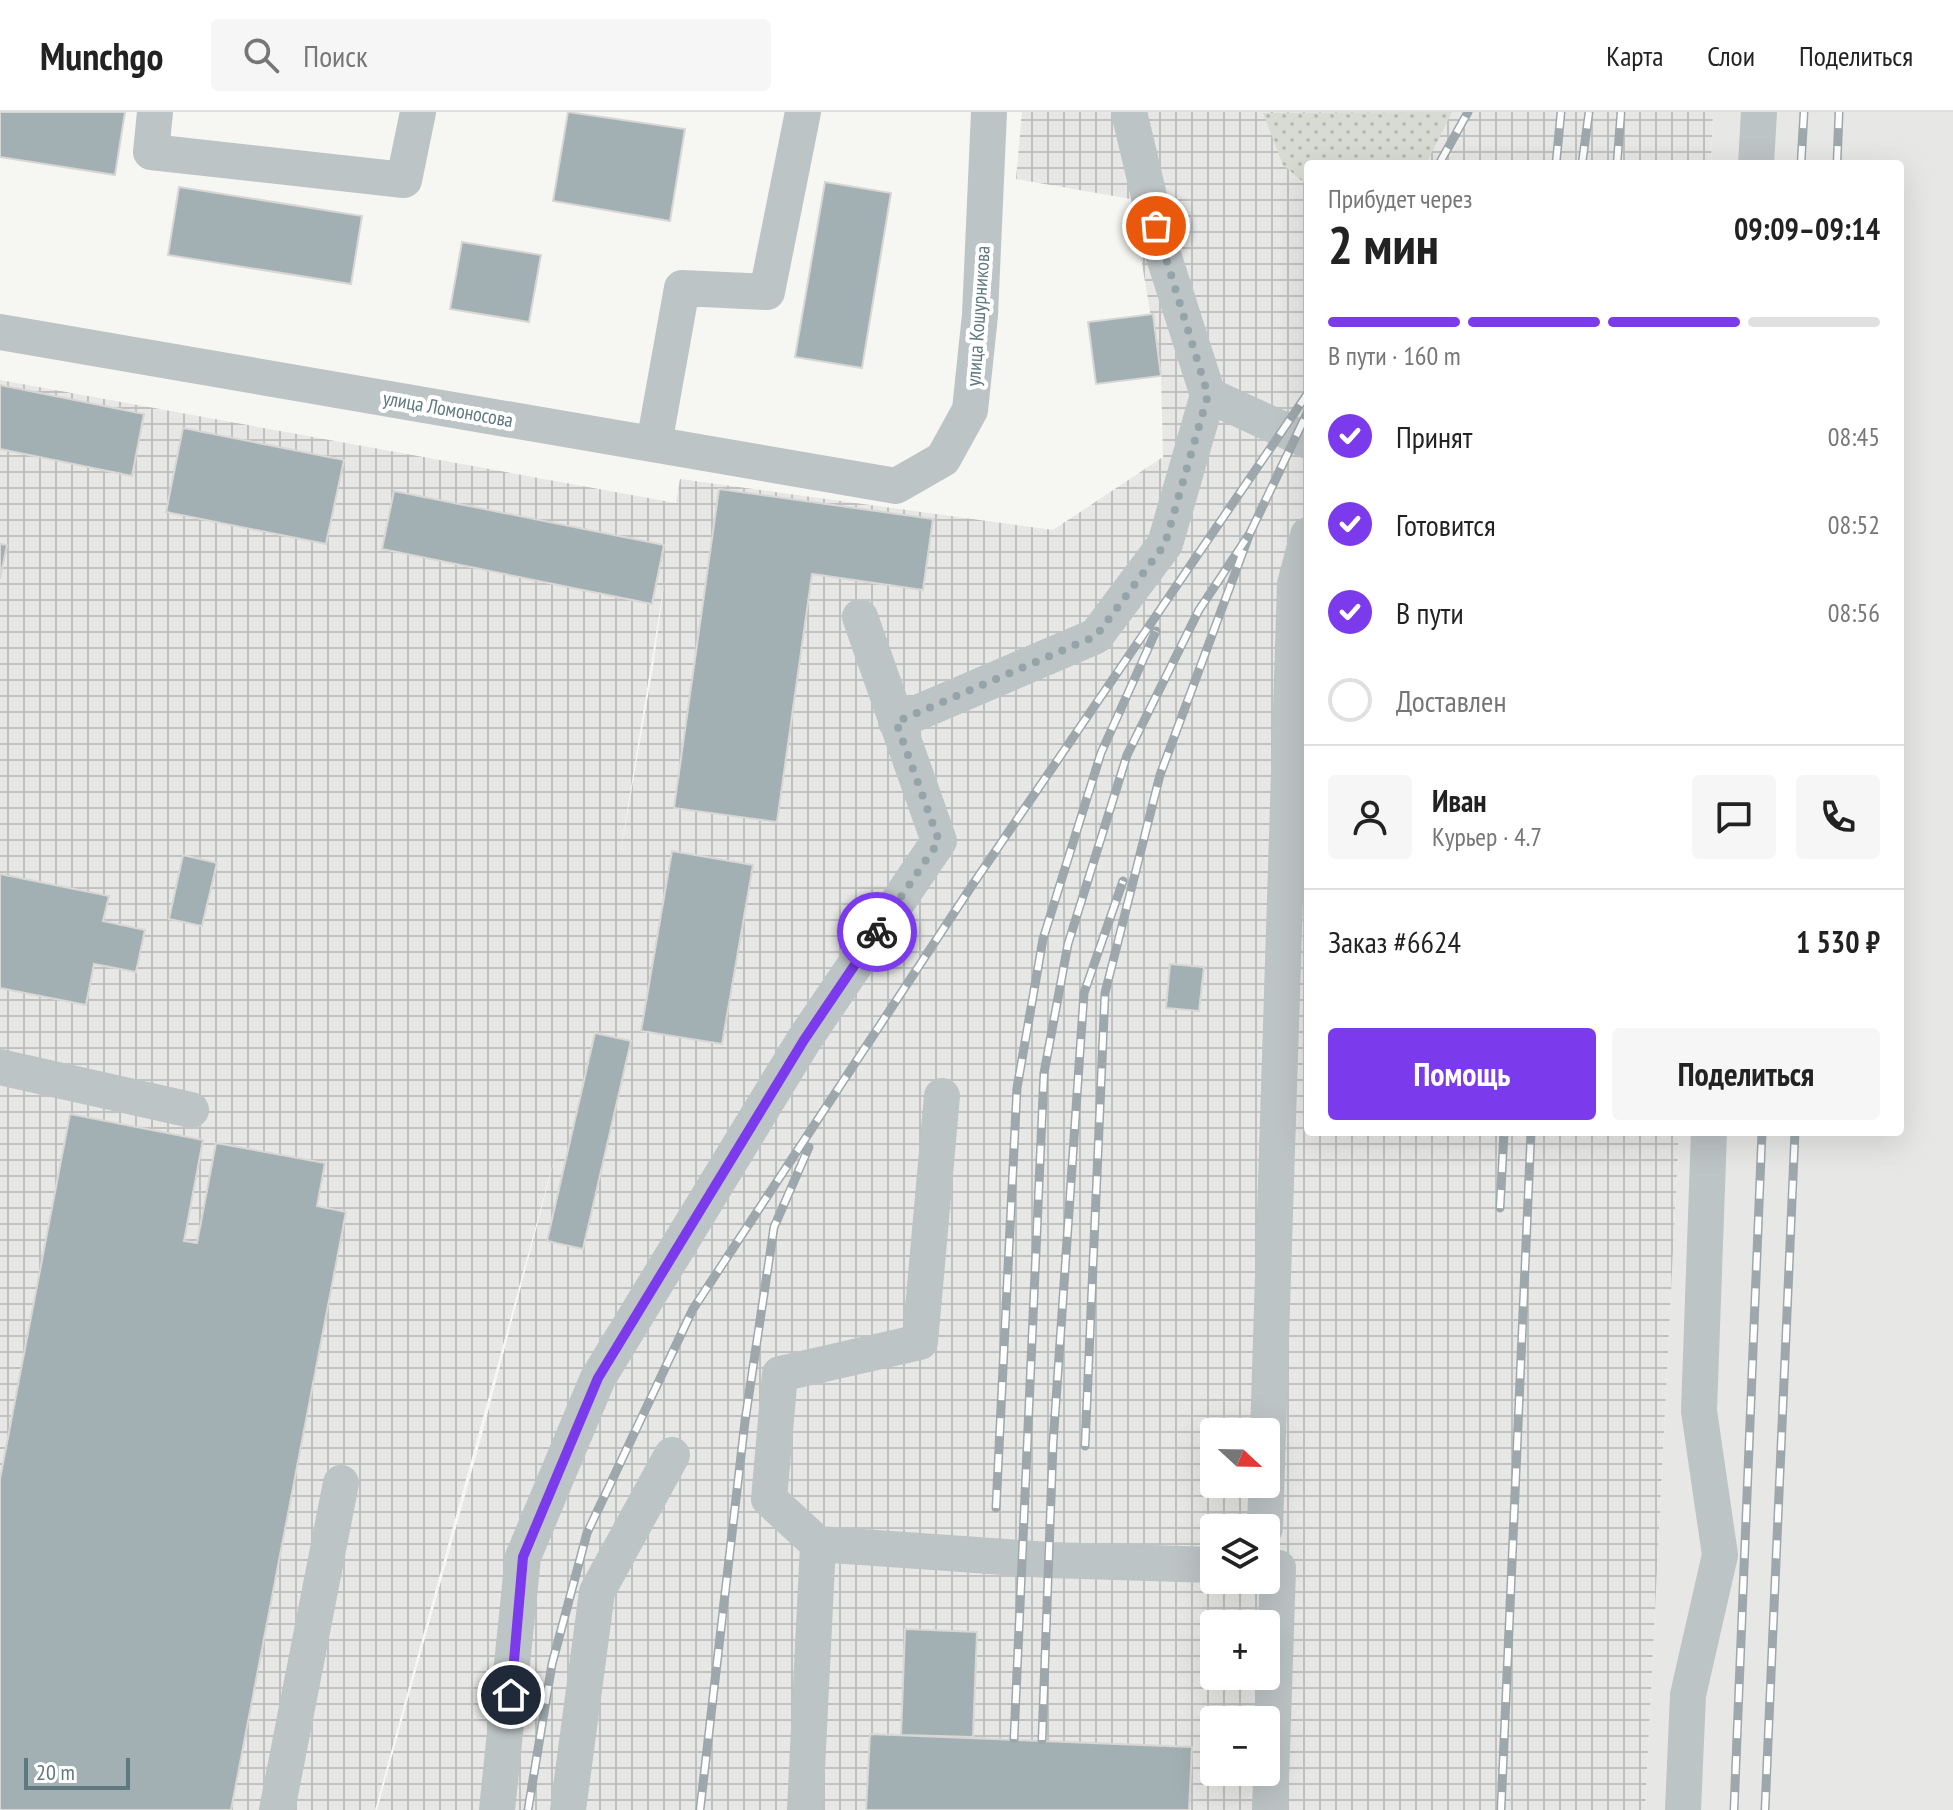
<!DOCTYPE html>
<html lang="ru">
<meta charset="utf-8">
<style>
body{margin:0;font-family:"PT Sans Narrow",sans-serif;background:#f6f6f6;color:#222;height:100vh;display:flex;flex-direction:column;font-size:30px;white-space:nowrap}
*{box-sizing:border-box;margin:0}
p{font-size:26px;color:#767676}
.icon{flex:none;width:44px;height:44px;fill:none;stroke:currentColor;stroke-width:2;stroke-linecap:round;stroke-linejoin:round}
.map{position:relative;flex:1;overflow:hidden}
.panel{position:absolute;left:1304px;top:48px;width:600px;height:976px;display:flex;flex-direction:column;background:#fff;border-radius:8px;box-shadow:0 8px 32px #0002}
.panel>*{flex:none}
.needle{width:52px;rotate:112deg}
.tools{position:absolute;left:1200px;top:1306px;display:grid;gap:16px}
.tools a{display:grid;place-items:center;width:80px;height:80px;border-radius:8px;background:#fff;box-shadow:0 8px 32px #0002;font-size:40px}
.scale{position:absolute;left:24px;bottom:20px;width:106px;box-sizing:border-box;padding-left:8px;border:4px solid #60787f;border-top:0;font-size:22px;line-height:28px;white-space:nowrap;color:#60787f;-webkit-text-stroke:6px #fff;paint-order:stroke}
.pin{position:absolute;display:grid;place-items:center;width:68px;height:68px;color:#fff;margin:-34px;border:4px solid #fff;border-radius:50%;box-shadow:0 2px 8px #0007}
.courier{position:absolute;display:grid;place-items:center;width:80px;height:80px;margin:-40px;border:6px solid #7c3aed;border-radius:50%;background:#fff;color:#222;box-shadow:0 2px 10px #0007}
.head em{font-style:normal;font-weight:700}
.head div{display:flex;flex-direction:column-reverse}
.head{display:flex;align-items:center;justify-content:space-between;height:136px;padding:0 24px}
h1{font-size:52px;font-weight:700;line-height:60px}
.bar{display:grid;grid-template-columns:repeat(4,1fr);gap:12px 8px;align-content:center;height:96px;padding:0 24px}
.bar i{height:10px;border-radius:6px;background:#e0e0e0}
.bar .selected{background:#7c3aed}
.bar p{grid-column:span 4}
.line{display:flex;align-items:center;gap:20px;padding:0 24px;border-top:2px solid #e0e0e0}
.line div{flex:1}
.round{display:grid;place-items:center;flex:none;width:84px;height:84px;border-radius:8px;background:#f6f6f6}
ol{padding:0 24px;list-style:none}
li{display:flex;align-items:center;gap:24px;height:88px}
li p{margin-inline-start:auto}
li .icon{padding:8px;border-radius:50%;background:#7c3aed;color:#fff;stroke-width:4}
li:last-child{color:#767676}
li i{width:44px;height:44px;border:4px solid #e0e0e0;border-radius:50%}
.primary-button{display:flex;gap:16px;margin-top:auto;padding:16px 24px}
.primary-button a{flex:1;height:92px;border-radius:8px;background:#7c3aed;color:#fff;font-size:32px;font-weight:700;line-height:92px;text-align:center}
.primary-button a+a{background:#f6f6f6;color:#222}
header{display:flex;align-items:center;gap:48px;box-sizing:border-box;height:112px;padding:0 40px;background:#fff;border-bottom:2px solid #e0e0e0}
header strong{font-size:38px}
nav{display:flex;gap:44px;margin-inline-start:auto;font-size:28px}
.search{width:560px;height:72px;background:#f6f6f6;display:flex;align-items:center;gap:20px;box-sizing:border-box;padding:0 28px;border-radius:8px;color:#767676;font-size:30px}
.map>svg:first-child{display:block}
</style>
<header>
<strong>Munchgo</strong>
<div class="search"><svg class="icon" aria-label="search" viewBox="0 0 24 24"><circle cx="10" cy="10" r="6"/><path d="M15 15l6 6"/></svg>Поиск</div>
<nav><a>Карта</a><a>Слои</a><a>Поделиться</a></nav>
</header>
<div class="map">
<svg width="1953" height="1698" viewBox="0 0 1953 1698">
<defs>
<pattern id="industrial-grid" width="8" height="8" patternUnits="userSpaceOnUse" patternTransform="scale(2)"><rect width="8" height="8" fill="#e7e7e6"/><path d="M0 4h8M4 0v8" fill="none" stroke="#bfc0c0"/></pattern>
<pattern id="grass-dots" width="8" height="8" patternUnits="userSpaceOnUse" patternTransform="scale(2)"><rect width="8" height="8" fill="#d7dbd2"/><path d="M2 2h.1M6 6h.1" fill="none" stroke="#b2b6b0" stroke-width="1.8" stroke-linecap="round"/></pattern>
</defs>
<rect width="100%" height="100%" fill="#f6f6f3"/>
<!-- built -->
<path fill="#e7e7e6" d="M1713 0H1953V1698H1645L1679 1020H1900V52H1711Z"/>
<!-- industrial -->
<path fill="url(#industrial-grid)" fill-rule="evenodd" d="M1022 0H1713L1711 52H1308V1020H1679L1645 1698H377L483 1319 560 1026 375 1698H0V268L676 391 680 367 1053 418 1163 345 1161 264 1131 87 1016 67ZM665 466 653 555 621 738V737ZM1214 1320H1266V1372H1214ZM1214 1416H1266V1468H1214ZM1214 1512H1266V1564H1214ZM1214 1608H1266V1660H1214Z"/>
<!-- grass -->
<path fill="url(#grass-dots)" d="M1452 0 1426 52H1308V74L1283 53 1263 1Z"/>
<!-- building -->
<path fill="#a3b0b3" stroke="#d8d7d5" stroke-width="2" d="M0 0H125L115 63 0 45Z
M568 0 685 17 670 109 553 89Z
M825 70 891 81 862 256 795 245Z
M179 75 362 104 351 172 168 143Z
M462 130 541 143 529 210 450 197Z
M1153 202 1161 264 1096 272 1088 210Z
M0 273 144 302 132 364 0 337Z
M183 316 344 348 326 432 166 400Z
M719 377 933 407 923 478 812 462 777 710 674 696Z
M394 379 664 433 652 492 382 437Z
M0 432 7 433 0 467Z
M672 739 753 753 722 932 641 919Z
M183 743 217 751 202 814 169 807Z
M0 762 109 784 103 809 145 818 136 860 94 852 86 893 0 876Z
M1170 852 1204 855 1199 899 1166 896Z
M595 921 631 929 583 1137 547 1129Z
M70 1002 203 1028 184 1129 197 1131 216 1031 325 1051 317 1094 346 1100 231 1698H0V1367Z
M905 1517 977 1520 973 1625 901 1623Z
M870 1622 1192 1635 1189 1698H866Z"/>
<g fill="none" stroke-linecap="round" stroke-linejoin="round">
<!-- minor -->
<path stroke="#bdc4c6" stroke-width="36" d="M155 0 151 40 404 68 418 0
M1129 0 1162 139 1208 283 1308 329
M1756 52 1759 0
M0 220 896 374 943 347 970 298 980 203 989 0
M654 332 682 176 767 180 803 0
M896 610 1096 524 1165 432 1208 283
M0 955 191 998
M1265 1416 1295 472 1308 423
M818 1432 1049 1448 1214 1453
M1266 1455 1278 1456 1270 1698
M277 1698 341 1371
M497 1698 523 1445 598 1266 804 928 939 729 860 505
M568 1698 597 1480 672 1343
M805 1698 818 1432 769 1387 780 1262 920 1230 942 984
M1683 1698 1688 1583 1720 1443 1699 1299 1709 1020"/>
<!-- rail casing -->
<g stroke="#9ea8ac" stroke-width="9">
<path id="rail" d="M1439 52 1468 0
M1556 52 1561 0
M1582 52 1589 0
M1617 52 1621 0
M1801 52 1804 0
M1837 52 1839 0
M1500 1096 1504 1020
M1085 1334 1105 881 1160 663 1250 421 1308 299
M996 1396 1017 976 1043 827 1101 641 1156 519
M1014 1627 1044 961 1068 832 1127 643 1199 498 1250 421
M1042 1628 1053 1332 1084 881 1123 769
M528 1698 552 1552 587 1421 693 1197 971 775 1308 281
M700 1698 745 1309 774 1115 809 1035
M1501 1698 1531 1020
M1734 1698 1762 1020
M1765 1698 1795 1020"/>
</g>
<!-- rail -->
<use href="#rail" stroke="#fff" stroke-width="6" stroke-dasharray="18" stroke-linecap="butt"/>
</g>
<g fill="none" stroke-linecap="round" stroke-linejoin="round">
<!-- done -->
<path stroke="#94a4a8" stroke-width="8" stroke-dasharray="0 14.4" d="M877 820 939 729 896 610 1096 524 1165 432 1208 283 1156 114"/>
<!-- route -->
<path stroke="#7c3aed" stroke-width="10" d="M511 1583 523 1445 598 1266 804 928 877 820"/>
</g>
<g text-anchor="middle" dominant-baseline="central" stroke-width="8" stroke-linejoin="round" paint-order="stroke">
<!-- street labels -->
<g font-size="20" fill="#60787f" stroke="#fff">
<text transform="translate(978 204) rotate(-86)">улица Кошурникова</text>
<text transform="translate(448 297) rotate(10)">улица Ломоносова</text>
</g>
</g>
</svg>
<div class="tools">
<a><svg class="needle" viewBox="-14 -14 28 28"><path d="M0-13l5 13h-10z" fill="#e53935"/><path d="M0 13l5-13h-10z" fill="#767676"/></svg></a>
<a><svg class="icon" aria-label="layers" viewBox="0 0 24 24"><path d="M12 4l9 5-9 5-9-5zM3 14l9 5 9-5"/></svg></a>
<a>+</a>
<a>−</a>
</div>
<div class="scale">20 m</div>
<div class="pin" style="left:1156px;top:114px;background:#ea580c"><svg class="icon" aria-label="bag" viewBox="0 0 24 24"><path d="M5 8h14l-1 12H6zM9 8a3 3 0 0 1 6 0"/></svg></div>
<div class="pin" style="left:511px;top:1583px;background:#1f2937"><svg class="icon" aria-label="home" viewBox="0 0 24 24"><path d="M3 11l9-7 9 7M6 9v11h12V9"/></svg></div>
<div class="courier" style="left:877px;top:820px"><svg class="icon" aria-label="bike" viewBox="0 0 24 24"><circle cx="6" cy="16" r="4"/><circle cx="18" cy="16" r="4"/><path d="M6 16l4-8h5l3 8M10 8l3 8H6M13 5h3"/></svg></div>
<section class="panel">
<div class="head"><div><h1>2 мин</h1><p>Прибудет через</p></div><em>09:09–09:14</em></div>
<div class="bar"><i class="selected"></i><i class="selected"></i><i class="selected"></i><i></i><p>В пути · 160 m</p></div>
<ol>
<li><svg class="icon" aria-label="check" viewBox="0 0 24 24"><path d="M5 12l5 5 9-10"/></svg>Принят<p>08:45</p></li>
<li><svg class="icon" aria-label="check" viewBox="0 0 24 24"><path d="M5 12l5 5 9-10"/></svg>Готовится<p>08:52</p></li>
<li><svg class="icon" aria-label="check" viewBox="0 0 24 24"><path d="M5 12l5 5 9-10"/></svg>В пути<p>08:56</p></li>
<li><i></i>Доставлен</li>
</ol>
<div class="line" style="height:144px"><a class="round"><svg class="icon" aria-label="person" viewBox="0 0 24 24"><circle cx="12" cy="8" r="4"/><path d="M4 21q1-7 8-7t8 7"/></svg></a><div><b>Иван</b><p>Курьер · 4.7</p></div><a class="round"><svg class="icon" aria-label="chat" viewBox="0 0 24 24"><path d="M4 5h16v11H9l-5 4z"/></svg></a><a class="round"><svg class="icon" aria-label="phone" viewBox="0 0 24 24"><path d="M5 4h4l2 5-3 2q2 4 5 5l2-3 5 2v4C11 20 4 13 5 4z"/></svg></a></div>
<div class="line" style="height:104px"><div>Заказ #6624</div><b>1 530 ₽</b></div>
<div class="primary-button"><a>Помощь</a><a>Поделиться</a></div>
</section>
</div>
